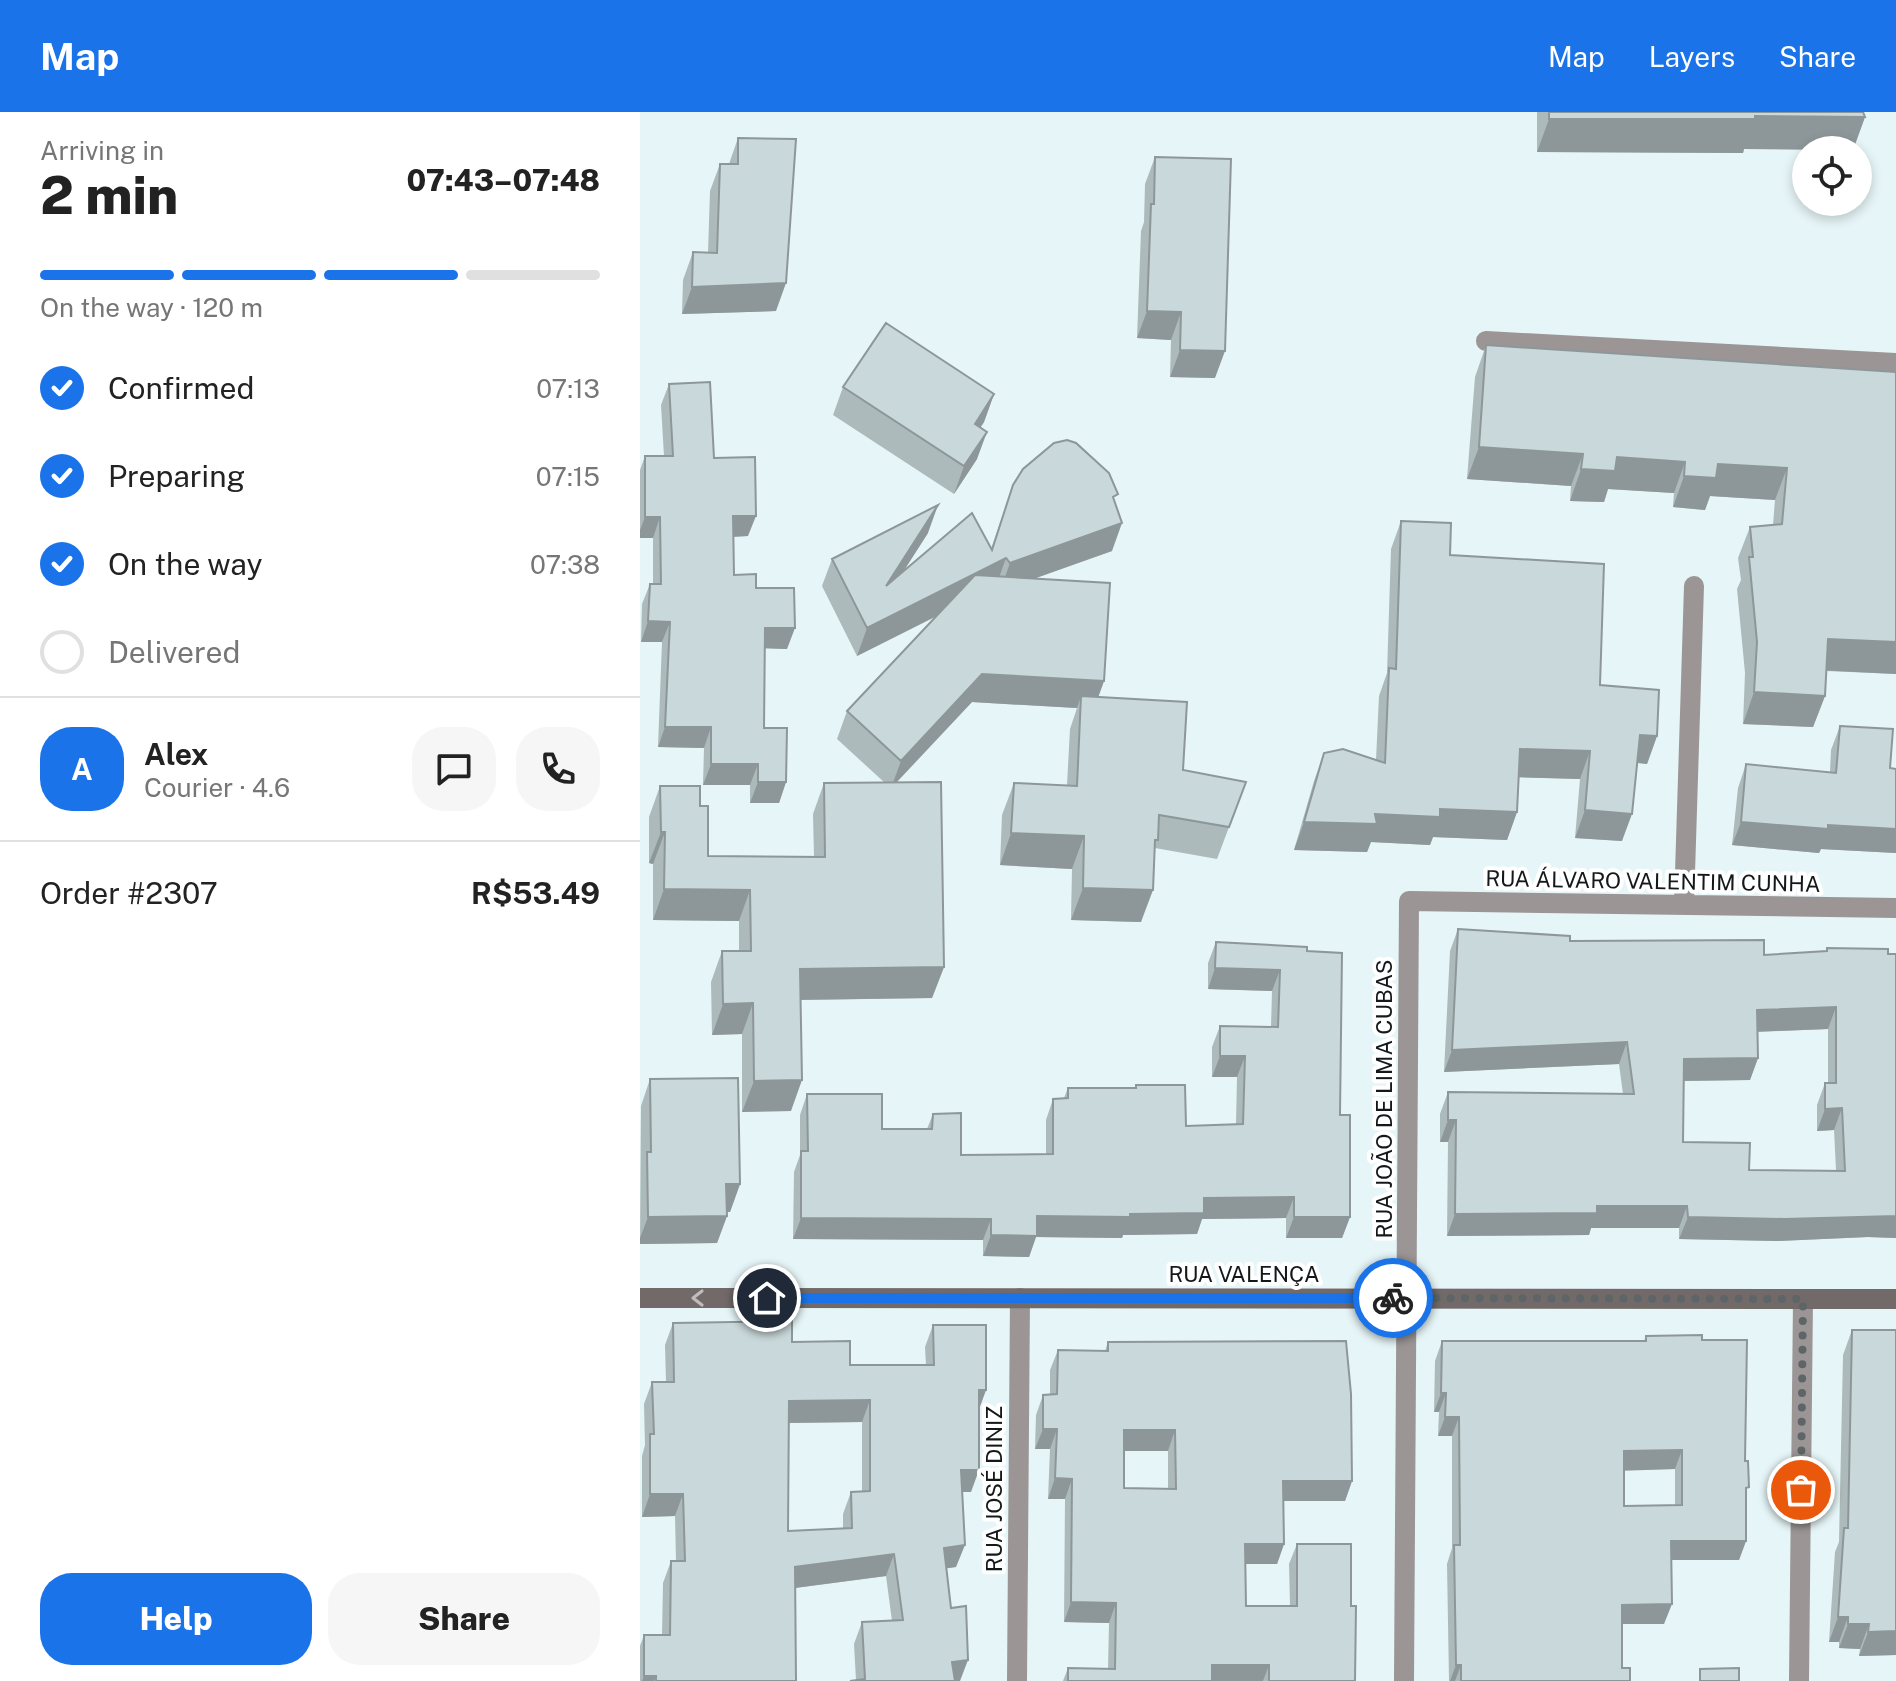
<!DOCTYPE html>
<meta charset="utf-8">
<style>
body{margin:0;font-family:"Public Sans",sans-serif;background:#f6f6f6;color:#222;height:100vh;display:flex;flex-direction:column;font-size:30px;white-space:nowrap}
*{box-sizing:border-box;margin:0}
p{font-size:26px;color:#767676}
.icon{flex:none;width:44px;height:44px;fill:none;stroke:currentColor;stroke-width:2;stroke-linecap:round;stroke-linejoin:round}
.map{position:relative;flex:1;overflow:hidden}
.sheet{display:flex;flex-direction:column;background:#fff;width:640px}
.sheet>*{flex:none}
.controls{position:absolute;left:1152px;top:24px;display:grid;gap:16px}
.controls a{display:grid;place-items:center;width:80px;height:80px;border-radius:50%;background:#fff;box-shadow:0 4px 12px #0003;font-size:40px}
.pin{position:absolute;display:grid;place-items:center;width:68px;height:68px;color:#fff;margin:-34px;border:4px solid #fff;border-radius:50%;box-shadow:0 2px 8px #0007}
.courier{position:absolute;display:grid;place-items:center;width:80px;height:80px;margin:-40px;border:6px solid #1a73e8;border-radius:50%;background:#fff;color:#222;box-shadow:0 2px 10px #0007}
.overview em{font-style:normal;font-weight:800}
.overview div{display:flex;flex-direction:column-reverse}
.overview{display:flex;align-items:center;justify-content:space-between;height:136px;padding:0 40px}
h1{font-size:52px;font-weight:800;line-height:60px}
.bar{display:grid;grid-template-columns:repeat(4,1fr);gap:12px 8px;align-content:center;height:96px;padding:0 40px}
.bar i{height:10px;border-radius:6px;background:#e0e0e0}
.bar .on{background:#1a73e8}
.bar p{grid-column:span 4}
.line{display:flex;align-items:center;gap:20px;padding:0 40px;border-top:2px solid #e0e0e0}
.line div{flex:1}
.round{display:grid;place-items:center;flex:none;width:84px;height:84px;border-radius:32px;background:#f6f6f6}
ol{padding:0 40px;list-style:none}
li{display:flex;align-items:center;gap:24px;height:88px}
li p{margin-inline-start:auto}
li .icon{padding:8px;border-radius:50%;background:#1a73e8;color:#fff;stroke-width:4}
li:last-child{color:#767676}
li i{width:44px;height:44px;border:4px solid #e0e0e0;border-radius:50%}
.action{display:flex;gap:16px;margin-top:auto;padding:16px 40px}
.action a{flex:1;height:92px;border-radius:32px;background:#1a73e8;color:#fff;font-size:32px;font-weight:800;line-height:92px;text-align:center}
.action a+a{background:#f6f6f6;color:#222}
header{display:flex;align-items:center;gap:48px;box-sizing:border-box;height:112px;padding:0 40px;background:#1a73e8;color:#fff}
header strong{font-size:38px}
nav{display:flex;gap:44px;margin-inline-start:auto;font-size:28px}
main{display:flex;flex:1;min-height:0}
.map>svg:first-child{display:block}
</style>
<header>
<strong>Map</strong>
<nav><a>Map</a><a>Layers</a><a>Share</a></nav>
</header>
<main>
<section class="sheet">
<div class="overview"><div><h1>2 min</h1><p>Arriving in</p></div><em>07:43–07:48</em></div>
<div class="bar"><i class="on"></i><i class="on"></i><i class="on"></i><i></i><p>On the way · 120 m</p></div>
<ol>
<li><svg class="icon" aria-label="check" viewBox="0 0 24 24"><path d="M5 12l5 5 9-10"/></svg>Confirmed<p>07:13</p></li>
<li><svg class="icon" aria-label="check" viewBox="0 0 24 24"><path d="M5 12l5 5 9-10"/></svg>Preparing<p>07:15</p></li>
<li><svg class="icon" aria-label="check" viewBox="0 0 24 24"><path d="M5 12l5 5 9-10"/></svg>On the way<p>07:38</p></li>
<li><i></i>Delivered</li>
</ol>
<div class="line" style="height:144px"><b class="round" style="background:#1a73e8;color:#fff">A</b><div><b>Alex</b><p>Courier · 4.6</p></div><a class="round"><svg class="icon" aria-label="chat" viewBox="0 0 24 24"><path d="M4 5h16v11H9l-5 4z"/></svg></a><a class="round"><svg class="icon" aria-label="phone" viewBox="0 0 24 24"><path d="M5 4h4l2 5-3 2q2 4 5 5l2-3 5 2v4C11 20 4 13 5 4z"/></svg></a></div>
<div class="line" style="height:104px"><div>Order #2307</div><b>R$53.49</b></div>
<div class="action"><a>Help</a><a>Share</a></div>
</section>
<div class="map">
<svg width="1256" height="1569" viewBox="0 0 1256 1569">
<rect width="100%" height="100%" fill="#e6f5f7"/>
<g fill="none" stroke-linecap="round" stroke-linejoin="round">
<!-- lane -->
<path stroke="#9b9595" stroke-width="20" d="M846 229 1256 251"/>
<!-- street -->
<path stroke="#9b9595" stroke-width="20" d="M1044 793 1054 474
M377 1569 380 1186
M764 1569 769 789 1256 796
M1159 1569 1163 1187"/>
<!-- secondary -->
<path stroke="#726969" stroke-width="20" d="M0 1186 1256 1187"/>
</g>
<!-- wall -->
<path fill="#adbabb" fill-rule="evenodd" d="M897 0H1223L1225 5 1213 38 1104 37 1103 41 897 40Z
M98 26 136 199 42 202 43 168 53 140 68 141 70 79 80 52H89Z
M515 45 575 266 530 265 531 228 497 226 501 119 504 110 505 72Z
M846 233 1256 260V259V562L1186 559 1185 584 1173 615 1103 612 1105 561 1097 477 1101 468 1098 446 1110 415 1133 413 1135 388 1070 384 1065 398 1033 395 1034 381 968 377 964 390 930 389 931 374 827 367 835 265Z
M29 272 74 346 108 424 94 425V463L116 476 147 537 125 536 124 616 146 670 139 691H110V673H63L64 636 18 635 22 530H1L2 492 10 472H13V426H0V358L5 344H24L21 293Z
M203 275 354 282 344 310 340 316 337 347 314 382 193 303Z
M373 373 475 390 472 439 394 466 464 569 458 585 543 658 606 670 577 747 515 736 501 810 431 808 432 757 360 753 362 703 374 671 427 673 430 617 437 596 332 590 257 670 304 855 292 886 161 888 151 999 102 1000V922L72 923 71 870 82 839H99V809L13 808V752L9 751V705L20 674 60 694 68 744 174 745 173 702 184 671H245L197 627 207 599 297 504 217 544 182 474 192 447 288 421 263 460 351 437Z
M761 409 810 443 1017 624 1007 652 998 651 982 729 935 726 940 667 879 665 877 700 867 728 793 725 790 733 731 730 727 740 654 738 674 669 684 641 736 648 739 584 747 561 751 437Z
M1200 614 1250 656 1256 657V741L1181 737 1179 741 1092 733 1098 676 1106 652 1190 660 1191 638Z
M818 817 930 829 1124 843 1186 839 1187 836 1256 842V1126L1228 1125 1137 1129 1039 1127V1116H951L949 1123 807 1124 808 1030H800V1002L808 980 983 982 979 952 804 960 810 839ZM1188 917V971H1185L1177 993V1019L1194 1018 1196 1058H1109L1043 1030V969L1110 968 1118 946 1117 920Z
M576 830 667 839 700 1003 710 1105 702 1126H646V1106L562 1107 557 1122 483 1123 482 1126 396 1125 389 1145 343 1144V1128L153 1127 154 1060 160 1043V1003L167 982 242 1017H287L293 1002 321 1043 406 1042V1008L413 987 424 986 428 976H495L496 973 546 1014 596 1012 597 965H572V935L580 914 631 915 632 879 568 877V851Z
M10 967 100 1072 90 1100H87V1104L77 1131 0 1132 1 994Z
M33 1211 152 1230 210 1253H286L285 1235 293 1213 346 1278 339 1296 331 1380H322L316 1455 306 1456 320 1569 216 1568 214 1532 222 1510 252 1509 246 1464 155 1476 156 1569H0V1534L4 1523H22L23 1471 31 1449H36L35 1404 2 1405V1344L5 1333 4 1292 12 1270H26L25 1233ZM222 1310V1379L211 1380 203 1402V1416L148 1419 149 1311Z
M1212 1218H1256V1543L1219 1544 1220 1537 1199 1536V1530H1189L1195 1440 1199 1430 1203 1243Z
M1006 1224 1062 1228 1105 1349 1106 1429 1099 1448H1031L1024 1512H982V1556L990 1569H809L807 1452 812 1436V1324H798L799 1300H794L795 1249 802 1229H1004ZM1035 1357V1393L984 1394V1358Z
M468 1230 712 1369 705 1389H643L644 1432 637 1452H605L606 1494H650L649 1452 657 1432 711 1494 715 1569H423L428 1556 468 1557 469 1511 424 1510 425 1387H408L410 1337H395L396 1303 403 1283 410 1282V1258L418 1238 465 1239ZM484 1339H528V1377L484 1376Z"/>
<!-- shaded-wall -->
<path fill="#8d9799" d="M1115 4 1225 5 1213 38 1104 37 1103 41 897 40 909 7Z
M146 171 136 199 42 202 52 175Z
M507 199 541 200 531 228 497 226Z
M540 238 585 239 575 266 530 265Z
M354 282 344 310 325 339 335 312Z
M347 320 337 347 314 382 324 354Z
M839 335 943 342 931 374 827 367Z
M977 345 1045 350 1034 381 968 377 964 390 930 389 941 357Z
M1078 352 1147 356 1135 388 1070 384 1065 398 1033 395 1044 364Z
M298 393 288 421 236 502 246 474Z
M93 404H116L108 424 86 425Z
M5 405H20L13 426H0V418Z
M482 411 472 439 360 479 370 451Z
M366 446 356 474 217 544 227 516Z
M8 509 30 510 22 530H1Z
M125 516H155L147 537 117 536Z
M1188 527 1256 530V562L1176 558Z
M342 562 464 569 454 597 441 584 437 596 332 590 251 676 261 649Z
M1114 580 1185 584 1173 615 1103 612Z
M25 615H71L64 636 18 635Z
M1000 623 1017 624 1007 652 990 650Z
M880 637 950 639 940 667 869 665Z
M71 652H118L110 673H63Z
M118 670H146L139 691H110Z
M800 697 877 700 867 728 793 725 790 733 731 730 727 740 654 738 664 710 735 702Z
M945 698 992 702 982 729 935 726Z
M1101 710 1256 717V741L1181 737 1179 741 1092 733Z
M21 720H25L13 752 9 751Z
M371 721 444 724 432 757 360 753Z
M443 776 513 778 501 810 431 808Z
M24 777 110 778 99 809 13 808Z
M304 855 292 886 148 888 160 857Z
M575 856 640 858 632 879 568 877Z
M113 891 102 922 72 923 83 892Z
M1196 895 1188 917 1109 920 1117 898Z
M987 930 979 952 804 960 812 938Z
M580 944H605L597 965H572Z
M1118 946 1110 968 1036 969 1044 947Z
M162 968 151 999 102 1000 114 969Z
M1202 996 1194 1018 1177 1019 1185 997Z
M808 1008H816L808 1030H800Z
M86 1072H100L90 1100H76Z
M654 1085 646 1106 562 1107 557 1122 483 1123 482 1126 396 1125 389 1145 343 1144 351 1123 397 1104 490 1102 564 1086Z
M957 1094H1047L1039 1116H951L949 1123 807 1124 815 1102Z
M87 1104 77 1131 0 1132V1126L8 1105Z
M1256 1104V1126L1228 1125 1137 1129 1039 1127 1048 1105Z
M654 1105H710L702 1126H646Z
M161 1106 351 1107 343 1128 153 1127Z
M339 1278H346L338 1300Z
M801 1281H806L799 1300H794Z
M230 1288 222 1310 141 1311 149 1289Z
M805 1305H819L812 1324H798Z
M403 1317H417L410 1337H395Z
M484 1318H535L528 1339H476Z
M1042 1338 1035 1357 976 1359 984 1339Z
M321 1358H339L331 1380H313Z
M415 1366 432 1367 425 1387H408Z
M643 1369H712L705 1389H636Z
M10 1382H43L35 1404 2 1405Z
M1031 1429H1106L1099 1448H1024Z
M605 1432H644L637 1452H598Z
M325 1433 316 1455 295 1458 304 1436Z
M254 1442 246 1464 147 1477 155 1455Z
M431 1490 476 1491 469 1511 424 1510Z
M1032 1492 1024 1512H975L982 1493Z
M1198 1505H1208L1199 1530H1189Z
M1208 1512H1229L1220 1537 1199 1536Z
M1256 1519V1543L1219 1544 1228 1520Z
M328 1548 320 1569H306L312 1550Z
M572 1553H629L623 1569H566Z
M816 1553H821L815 1569H810Z
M4 1564H16L14 1569H2Z"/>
<!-- building -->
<path fill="#c9d8da" stroke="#8d9799" stroke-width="2" fill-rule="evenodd" d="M909 0H1223L1225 5 1115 4V7H909Z
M98 26 156 27 146 171 52 175 53 140 77 141 80 52H98Z
M515 45 591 47 585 239 540 238 541 200 507 199 511 92H514Z
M246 211 354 282 335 312 347 320 324 354 203 275Z
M846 233 1256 260V530L1188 527 1185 584 1114 580 1117 530 1109 445H1113L1110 415 1142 412 1147 356 1078 352 1076 366 1044 364 1045 350 977 345 975 359 941 357 943 342 839 335Z
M70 270 74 346 115 345 116 404H93L94 463 116 462V476H154L155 516H125L124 616H147L146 670H118V652H71V615H25L30 510 8 509 10 472H21L20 405H5V344H33L29 272Z
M427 328 436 331 469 361 478 382 473 385 482 411 370 451 366 446 227 516 192 447 298 393 246 474 332 401 352 438 373 373 383 357 414 331Z
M761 409 811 411 810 443 964 452 960 573 1019 578 1017 624 1000 623 992 702 945 698 950 639 880 637 877 700 800 697V705L735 702 737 712 664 710 684 641 703 637 745 651 749 556 756 557Z
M335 463 470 471 464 569 342 562 261 649 207 599Z
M441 584 547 590 543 658 606 670 589 715 519 703 518 728H515L513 778 443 776 444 724 371 721 374 671 437 674Z
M1200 614 1253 617 1250 656 1256 657V717L1188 713V717L1101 710 1106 652 1196 661Z
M301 670 304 855 160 857 162 968 114 969 113 891 83 892 82 839H111L110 778 24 777 25 720H21L20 674H60V694H68V744L185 745 184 671Z
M818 817 930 824V829L1124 828V843L1187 839V836L1248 837V842H1256V1104L1145 1107 1048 1105 1047 1094H957V1101L815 1102 816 1008H808V980L994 982 987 930 812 938ZM1196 895V971H1185V997L1202 996 1205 1059 1109 1058 1110 1031 1043 1030 1044 947 1118 946 1117 898Z
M576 830 667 835V839L702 841 700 1003H710V1105H654V1085L564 1086V1101L490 1102V1105L397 1104V1124L351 1123V1107L161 1106V1039H168L167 982H242V1017H292L293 1002 321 1001V1043L413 1042V987L428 986V976H496V973H545L546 1014 603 1012 605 944H580V914L638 915 640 858 575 856Z
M98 966 100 1072H86L87 1104 8 1105 7 1040H11L10 967Z
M152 1209V1230L210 1229V1253H294L293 1213H346V1278H339V1358H321L325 1433 304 1436 311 1496 326 1494 328 1548 312 1550 315 1569H210L225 1567 222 1510 263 1508 254 1442 155 1455 156 1569H16V1564H4V1523H30L31 1449H45L43 1382H10V1322H14L12 1270H34L33 1211ZM230 1288V1379L211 1380 212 1416 148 1419 149 1289Z
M1212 1218H1256V1519L1228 1520 1229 1512H1208V1505H1198L1204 1416H1208Z
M1062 1223V1228H1107L1105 1349H1108L1109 1375 1106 1376V1429H1031L1032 1492 982 1493V1556H990V1569H821V1553H816L814 1433H820L819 1305H805L806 1281H801L802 1229H1006V1224ZM1042 1338V1393L984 1394V1339Z
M706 1229 711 1282 712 1369H643L644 1432H605L606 1494H657V1432H711V1494H716L715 1569H629V1553H572V1569H428V1556L475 1557 476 1491 431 1490 432 1367 415 1366 417 1317H403V1283L417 1282 418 1238 468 1239V1230ZM484 1318H535L536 1377 484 1376Z
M1099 1556V1569H1060V1557Z"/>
<!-- one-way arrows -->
<defs><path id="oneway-chevron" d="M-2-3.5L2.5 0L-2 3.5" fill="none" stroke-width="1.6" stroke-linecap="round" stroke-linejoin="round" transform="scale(2)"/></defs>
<use stroke="#c0bcbc" href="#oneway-chevron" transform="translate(58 1186) rotate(-180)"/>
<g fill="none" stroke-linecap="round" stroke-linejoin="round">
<!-- done -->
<path stroke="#5d6567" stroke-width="8" stroke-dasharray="0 14.4" d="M753 1186 1163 1187 1161 1378"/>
<!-- route -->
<path stroke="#1a73e8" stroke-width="10" d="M127 1186H753"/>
</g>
<g text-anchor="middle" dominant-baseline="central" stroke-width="8" stroke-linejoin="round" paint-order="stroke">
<!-- street labels -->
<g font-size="22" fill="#131819" stroke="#fff">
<text transform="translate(1013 769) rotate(1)">RUA ÁLVARO VALENTIM CUNHA</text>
<text transform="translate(744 987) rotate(-90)">RUA JOÃO DE LIMA CUBAS</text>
<text x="604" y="1162">RUA VALENÇA</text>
<text transform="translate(354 1377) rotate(-90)">RUA JOSÉ DINIZ</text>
</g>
</g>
</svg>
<div class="controls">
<a><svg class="icon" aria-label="locate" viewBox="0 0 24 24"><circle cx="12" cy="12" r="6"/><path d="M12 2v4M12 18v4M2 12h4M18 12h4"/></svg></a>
</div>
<div class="pin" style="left:1161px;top:1378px;background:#ea580c"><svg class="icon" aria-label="bag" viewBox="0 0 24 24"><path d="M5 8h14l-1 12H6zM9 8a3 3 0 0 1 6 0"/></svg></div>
<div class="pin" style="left:127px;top:1186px;background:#1f2937"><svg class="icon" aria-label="home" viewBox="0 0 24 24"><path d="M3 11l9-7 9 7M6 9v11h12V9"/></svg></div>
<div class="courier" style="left:753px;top:1186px"><svg class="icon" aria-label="bike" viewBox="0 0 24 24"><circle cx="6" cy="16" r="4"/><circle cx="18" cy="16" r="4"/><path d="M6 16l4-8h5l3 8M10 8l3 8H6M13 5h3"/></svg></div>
</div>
</main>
